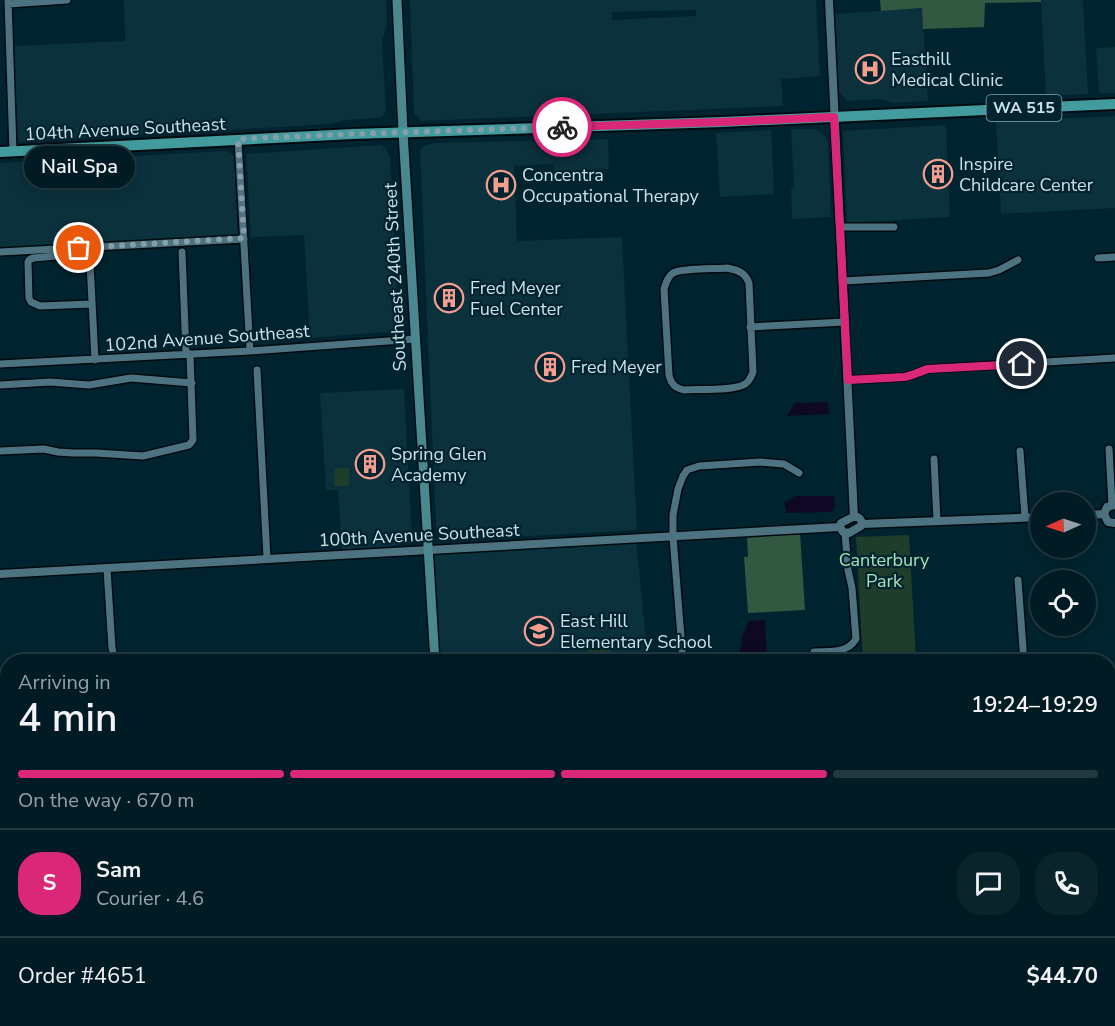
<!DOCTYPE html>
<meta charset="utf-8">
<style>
body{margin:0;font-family:"Nunito Sans",sans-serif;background:#0a242b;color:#f1f3f6;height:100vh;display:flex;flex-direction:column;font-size:22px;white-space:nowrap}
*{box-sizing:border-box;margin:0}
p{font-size:20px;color:#95a1a6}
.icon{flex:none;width:33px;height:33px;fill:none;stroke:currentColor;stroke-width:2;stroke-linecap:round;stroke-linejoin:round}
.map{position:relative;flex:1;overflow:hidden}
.drawer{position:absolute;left:0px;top:654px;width:1116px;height:372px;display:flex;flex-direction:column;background:#001b23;border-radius:24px 24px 0 0;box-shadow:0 3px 15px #0003,0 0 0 2px #223941}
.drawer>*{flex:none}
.needle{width:39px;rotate:267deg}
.controls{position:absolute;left:1030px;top:492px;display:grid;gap:12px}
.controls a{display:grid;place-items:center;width:66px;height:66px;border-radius:50%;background:#001b23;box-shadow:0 3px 15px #0003,0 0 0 2px #223941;font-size:30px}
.pin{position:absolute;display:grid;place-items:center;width:51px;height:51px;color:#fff;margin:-26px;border:3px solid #fff;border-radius:50%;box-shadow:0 2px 6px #0007}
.courier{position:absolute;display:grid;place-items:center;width:60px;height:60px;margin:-30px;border:4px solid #db2777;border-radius:50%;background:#fff;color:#222;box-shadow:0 2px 8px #0007}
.bubble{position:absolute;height:42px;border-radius:21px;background:#001b23;box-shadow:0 3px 15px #0003,0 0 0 2px #223941;font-size:20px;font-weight:600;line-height:42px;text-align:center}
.head em{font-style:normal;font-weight:600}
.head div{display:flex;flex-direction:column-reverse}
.head{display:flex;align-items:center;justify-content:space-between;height:102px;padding:0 18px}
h1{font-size:39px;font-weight:600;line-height:45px}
.bar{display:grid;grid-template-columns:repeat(4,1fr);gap:9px 6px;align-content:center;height:72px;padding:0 18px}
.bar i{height:8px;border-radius:4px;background:#223941}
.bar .active{background:#db2777}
.bar p{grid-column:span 4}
.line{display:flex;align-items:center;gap:15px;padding:0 18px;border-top:2px solid #223941}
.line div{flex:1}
.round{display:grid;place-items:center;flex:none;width:63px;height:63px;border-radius:24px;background:#0a242b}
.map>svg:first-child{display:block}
</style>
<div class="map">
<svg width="1115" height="1026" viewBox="0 0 1115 1026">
<rect width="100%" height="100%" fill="#00242f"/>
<!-- built -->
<path fill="#0b313c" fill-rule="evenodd" d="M124 0H386L387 25 382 41 386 110 383 116 379 118 345 120 330 124 18 142 13 46 125 41Z
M410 0H816L820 76 781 79 783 106 421 121 414 113ZM696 10V16L612 20V12Z
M1041 0H1083L1088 94 1046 96Z
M922 8 928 101 893 103 880 99 847 101 839 92 835 14Z
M1115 47V93H1099L1096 48Z
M1115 116V208L1001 214 996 122Z
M946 125 950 217 847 223 843 131Z
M791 129H814L820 132 825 136 828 142 831 217 792 219 791 189 794 188Z
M771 130 774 194 720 197 716 133Z
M608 139 609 169 554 171V164L514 166 517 241 622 237 637 530 442 541 437 534 436 525 420 151 423 146 435 143Z
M381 145 385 148 390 156 399 331 310 338 304 235 251 237 246 154Z
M226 151 231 153 234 156 238 242 0 256V163Z
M404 389 412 537 407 541 394 546 342 550 338 490H326L320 393Z
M636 539 648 661H435L428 551Z"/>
<!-- green -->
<path fill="#1e3d2a" d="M335 468H349V486H334Z
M909 535 916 661H863L856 537Z
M610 639V652L587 654 586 641Z"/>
<!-- forest -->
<path fill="#335841" d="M880 0H1041V2L985 3 984 27 923 29 922 8 881 11Z
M800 533 805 610 748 613 744 557H748L747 535Z
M0 797H7V876H0Z
M258 1019H353L354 1026H259Z
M817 1019H998V1026H844L843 1022 834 1026H822Z"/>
<!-- water -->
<path fill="#0f0825" d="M828 402 829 414 787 416 795 403Z
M795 496H834L835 506 832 512 786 513 784 503Z
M765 620 767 661H738L743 634 749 621Z"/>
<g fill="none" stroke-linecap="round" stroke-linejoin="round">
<!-- minor casing -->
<g stroke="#000b11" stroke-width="10">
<path id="minor" d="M8 0 13 151
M8 4 67 0
M238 139 250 351
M840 227H894
M0 252 244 239
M182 252 186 354
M1098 258 1115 257
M727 268C737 270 745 272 749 283L753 372C751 377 750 381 745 384 736 391 697 389 684 390 675 388 671 384 669 375L664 289C666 283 668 276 673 273 681 268 716 269 727 268Z
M843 281 989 273 999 270 1018 260
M92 304 40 306 31 302 29 298 28 262 29 260 33 258 80 254 89 259 90 263 95 360
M750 327 845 322
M0 364 250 351 416 339
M257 370 267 558
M848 380 904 377C913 376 920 371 928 369L1115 358
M0 385 50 382 89 385 131 378 192 383
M1109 449 1112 505
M0 451 44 449 58 452 73 453H96L143 456 189 445 193 440 190 354
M1020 451 1025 517
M934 459 937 521
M107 569 112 648 115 662
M1018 580 1024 662
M814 652C829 651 847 654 856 639L852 588 848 570 845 533
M348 662 435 657
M683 662 673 537V515L678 489 683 476 687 470 699 466 760 462 784 464 799 473
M1108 731H1115
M0 732 4 787
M0 918H8
M1108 944H1115
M197 1018 199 1026
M572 1018 573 1026
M678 1018 679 1026
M839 1018V1026
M393 1026V1018
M695 1026 729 1024
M1100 1026 1115 1023"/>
</g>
<!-- tertiary casing -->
<g stroke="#000b11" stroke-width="11">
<path id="tertiary" d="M829 0 854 517
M1115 505 1107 507 1104 514 1108 522 1115 523
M1086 515 1104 514
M853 517C859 516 863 520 861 526L849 533 843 532 840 527 841 523Z
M862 524 1041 517
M0 574 840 527"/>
</g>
<!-- secondary casing -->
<g stroke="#000b11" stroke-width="12">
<path id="secondary" d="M397 0 403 132 435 662
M462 1018V1026"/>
</g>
<!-- primary casing -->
<g stroke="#000b11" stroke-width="14">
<path id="primary" d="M0 152 353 134 722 122 1115 104"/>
</g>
<!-- minor -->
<use href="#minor" stroke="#4e7380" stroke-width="7"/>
<!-- tertiary -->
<use href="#tertiary" stroke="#4e7380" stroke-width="8"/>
<!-- secondary -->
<use href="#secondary" stroke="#48888e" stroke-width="9"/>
<!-- primary -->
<use href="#primary" stroke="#429c9d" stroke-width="10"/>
</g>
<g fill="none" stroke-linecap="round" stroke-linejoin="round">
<!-- done -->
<path stroke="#859ea7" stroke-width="6" stroke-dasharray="0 10.8" d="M79 248 244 238 238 139 353 134 562 127"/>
<!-- route -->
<path stroke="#db2777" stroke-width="8" d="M562 127 722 122 834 117 848 380 904 377C913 376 920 371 928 369L1022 364"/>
</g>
<!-- icons -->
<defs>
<g id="hospital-ring" transform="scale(1.5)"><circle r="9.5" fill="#00242f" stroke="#f59d8f" stroke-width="1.5"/><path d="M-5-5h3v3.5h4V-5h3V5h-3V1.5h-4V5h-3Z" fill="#f59d8f"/></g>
<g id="building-ring" transform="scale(1.5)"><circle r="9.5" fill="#00242f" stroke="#f59d8f" stroke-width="1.5"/><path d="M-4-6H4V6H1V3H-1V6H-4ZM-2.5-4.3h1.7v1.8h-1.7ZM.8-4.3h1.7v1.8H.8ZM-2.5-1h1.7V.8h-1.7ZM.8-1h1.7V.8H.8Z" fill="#f59d8f"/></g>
<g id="school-ring" transform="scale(1.5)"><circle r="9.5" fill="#00242f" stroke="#f59d8f" stroke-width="1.5"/><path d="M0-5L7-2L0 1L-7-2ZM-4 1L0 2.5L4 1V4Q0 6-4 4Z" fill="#f59d8f"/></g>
</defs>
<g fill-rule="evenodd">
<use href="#hospital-ring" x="870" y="69"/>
<use href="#building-ring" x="938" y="174"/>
<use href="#hospital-ring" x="501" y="185"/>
<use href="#building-ring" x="449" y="298"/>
<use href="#building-ring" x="550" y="367"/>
<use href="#building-ring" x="370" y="464"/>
<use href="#school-ring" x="539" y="631"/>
</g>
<g text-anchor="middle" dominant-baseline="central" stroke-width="4.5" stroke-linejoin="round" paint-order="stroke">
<!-- shield labels -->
<rect fill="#00242f" stroke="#8fa8b0" stroke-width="1.5" x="986.5" y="95" width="75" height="26" rx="4.5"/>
<g font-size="16" font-weight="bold" fill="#cce0e7">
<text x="1024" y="108">WA 515</text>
</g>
<!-- poi labels -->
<g font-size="18" fill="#cce0e7" stroke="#00242f" text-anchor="start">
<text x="891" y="59">Easthill<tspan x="891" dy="21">Medical Clinic</tspan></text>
<text x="959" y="164">Inspire<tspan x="959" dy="21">Childcare Center</tspan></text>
<text x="522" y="175">Concentra<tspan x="522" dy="21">Occupational Therapy</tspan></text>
<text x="470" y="288">Fred Meyer<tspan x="470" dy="21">Fuel Center</tspan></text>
<text x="571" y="367">Fred Meyer</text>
<text x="391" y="454">Spring Glen<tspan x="391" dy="21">Academy</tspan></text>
<text x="560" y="621">East Hill<tspan x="560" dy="21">Elementary School</tspan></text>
</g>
<!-- street labels -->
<g font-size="18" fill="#cce0e7" stroke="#00242f">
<text transform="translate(125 129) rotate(-3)">104th Avenue Southeast</text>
<text transform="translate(395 277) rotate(-93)">Southeast 240th Street</text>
<text transform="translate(207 338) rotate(-4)">102nd Avenue Southeast</text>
<text transform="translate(419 535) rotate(-3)">100th Avenue Southeast</text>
</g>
<!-- park labels -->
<g font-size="18" fill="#a4e4ba" stroke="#00242f">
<text x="884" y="560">Canterbury<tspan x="884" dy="21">Park</tspan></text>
</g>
</g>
</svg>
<div class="controls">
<a><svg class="needle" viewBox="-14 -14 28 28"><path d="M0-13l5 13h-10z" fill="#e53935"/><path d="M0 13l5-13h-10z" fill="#95a1a6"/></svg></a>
<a><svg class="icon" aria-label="locate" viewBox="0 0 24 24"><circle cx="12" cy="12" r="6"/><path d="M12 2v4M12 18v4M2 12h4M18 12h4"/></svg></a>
</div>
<div class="pin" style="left:79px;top:248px;background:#ea580c"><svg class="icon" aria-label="bag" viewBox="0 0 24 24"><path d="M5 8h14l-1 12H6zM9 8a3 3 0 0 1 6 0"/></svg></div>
<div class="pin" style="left:1022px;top:364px;background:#1f2937"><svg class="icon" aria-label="home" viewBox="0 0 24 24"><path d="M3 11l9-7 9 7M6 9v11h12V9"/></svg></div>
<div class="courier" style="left:562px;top:127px"><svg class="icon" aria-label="bike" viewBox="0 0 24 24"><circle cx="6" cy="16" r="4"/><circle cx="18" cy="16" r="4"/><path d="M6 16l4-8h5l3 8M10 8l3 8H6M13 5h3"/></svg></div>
<div class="bubble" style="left:24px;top:146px;width:111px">Nail Spa</div>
<section class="drawer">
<div class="head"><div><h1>4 min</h1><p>Arriving in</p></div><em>19:24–19:29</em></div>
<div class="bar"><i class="active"></i><i class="active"></i><i class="active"></i><i></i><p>On the way · 670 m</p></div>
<div class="line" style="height:108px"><b class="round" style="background:#db2777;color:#fff">S</b><div><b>Sam</b><p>Courier · 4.6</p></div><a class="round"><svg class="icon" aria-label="chat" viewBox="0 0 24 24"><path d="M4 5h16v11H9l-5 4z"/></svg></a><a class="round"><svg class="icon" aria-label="phone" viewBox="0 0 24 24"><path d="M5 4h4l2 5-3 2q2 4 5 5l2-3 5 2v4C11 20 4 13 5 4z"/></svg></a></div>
<div class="line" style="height:78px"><div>Order #4651</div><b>$44.70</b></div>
</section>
</div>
